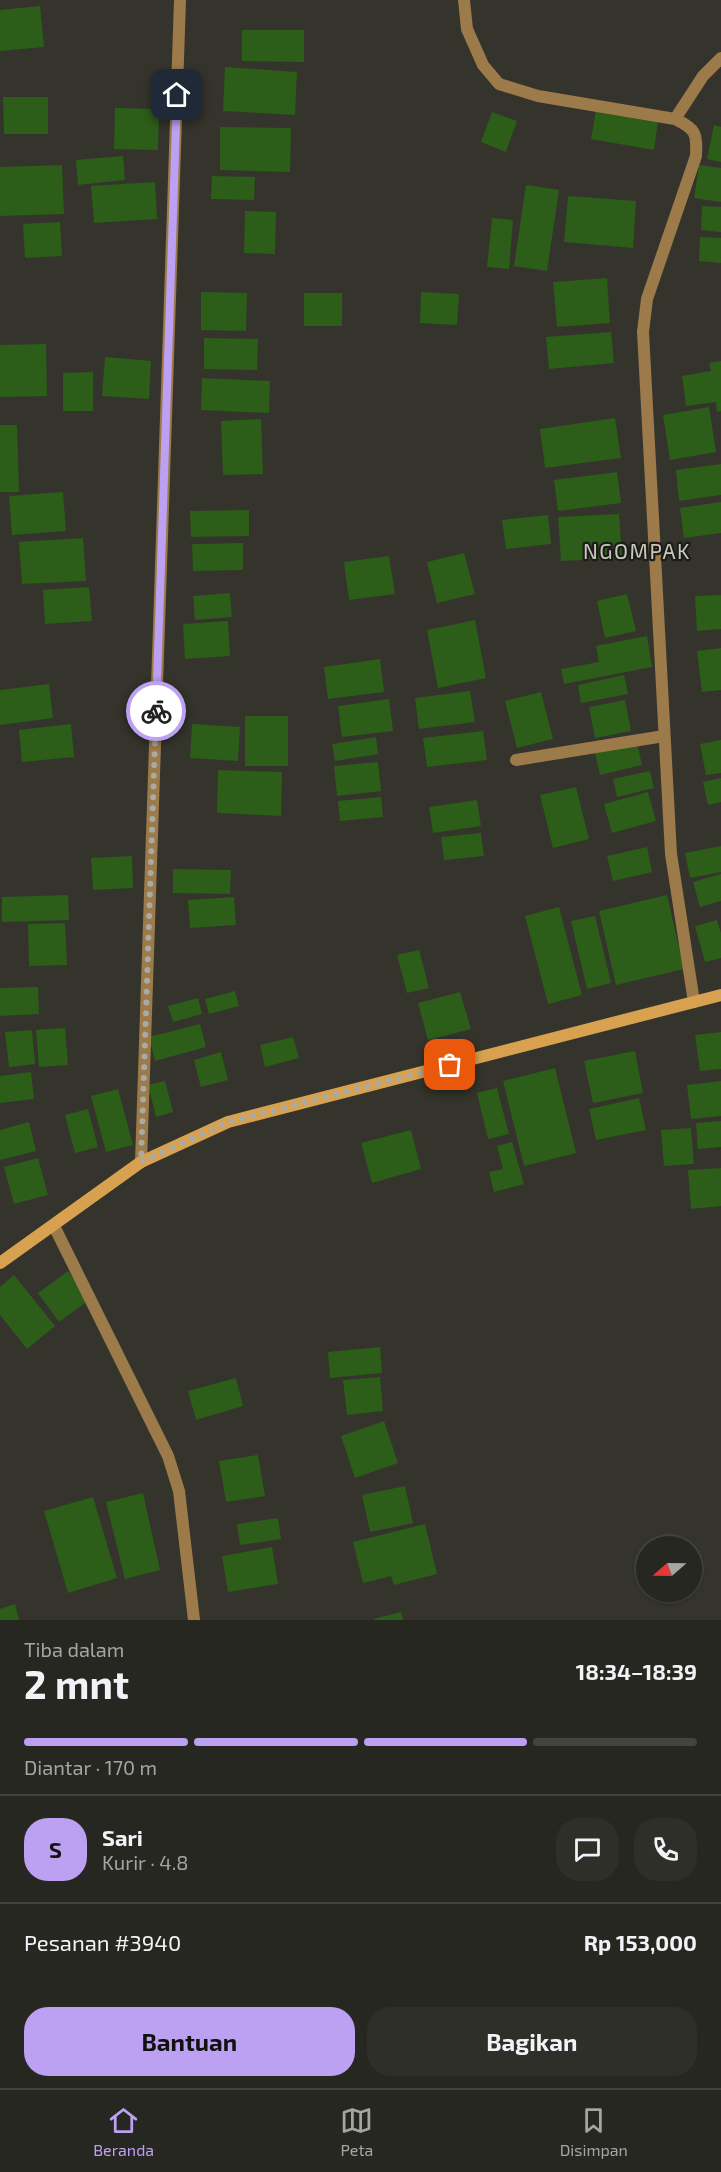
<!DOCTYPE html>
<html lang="id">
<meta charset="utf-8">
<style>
body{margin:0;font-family:"Exo 2",sans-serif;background:#2f2f2a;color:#f1f3f6;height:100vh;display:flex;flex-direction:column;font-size:22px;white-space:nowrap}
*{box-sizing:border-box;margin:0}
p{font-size:20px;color:#a4a5a5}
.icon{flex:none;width:33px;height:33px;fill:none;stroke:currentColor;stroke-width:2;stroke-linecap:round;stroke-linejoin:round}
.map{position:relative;height:1620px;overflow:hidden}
.drawer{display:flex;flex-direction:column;background:#272721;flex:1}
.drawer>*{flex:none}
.needle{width:39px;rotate:250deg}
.buttons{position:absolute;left:636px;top:1536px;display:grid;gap:12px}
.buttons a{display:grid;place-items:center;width:66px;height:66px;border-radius:50%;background:#272721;box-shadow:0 2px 4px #0004,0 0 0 2px #43443f;font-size:30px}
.pin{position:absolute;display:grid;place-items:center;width:51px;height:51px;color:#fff;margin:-26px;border-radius:12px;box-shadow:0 3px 9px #0006}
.courier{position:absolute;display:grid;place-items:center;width:60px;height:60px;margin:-30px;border:4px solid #bca0f2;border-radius:50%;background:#fff;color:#222;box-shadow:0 2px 8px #0007}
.headline em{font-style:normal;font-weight:700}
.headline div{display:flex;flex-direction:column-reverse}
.headline{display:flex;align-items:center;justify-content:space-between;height:102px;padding:0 24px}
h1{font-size:39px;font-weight:700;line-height:45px}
.bar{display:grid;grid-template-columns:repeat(4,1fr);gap:9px 6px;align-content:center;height:72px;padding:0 24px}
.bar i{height:8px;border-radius:4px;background:#43443f}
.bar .on{background:#bca0f2}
.bar p{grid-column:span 4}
.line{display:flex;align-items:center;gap:15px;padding:0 24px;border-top:2px solid #43443f}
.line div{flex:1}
.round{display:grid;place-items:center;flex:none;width:63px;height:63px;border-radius:24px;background:#2f2f2a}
.button{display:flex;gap:12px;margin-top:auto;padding:12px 24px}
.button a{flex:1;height:69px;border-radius:24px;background:#bca0f2;color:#111;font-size:24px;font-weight:700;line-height:69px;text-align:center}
.button a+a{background:#2f2f2a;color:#f1f3f6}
.tab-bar{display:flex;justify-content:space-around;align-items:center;height:84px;border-top:2px solid #43443f;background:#272721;font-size:16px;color:#a4a5a5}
.tab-bar a{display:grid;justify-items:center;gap:3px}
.tab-bar .on{color:#bca0f2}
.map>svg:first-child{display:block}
</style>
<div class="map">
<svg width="721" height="1620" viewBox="0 0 721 1620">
<rect width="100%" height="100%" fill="#34342c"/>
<!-- building -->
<path fill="#2c5d19" d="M40 6 44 47 0 51V10Z
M242 30H304V62L242 61Z
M225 67 297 72 295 115 223 111Z
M3 97H48V134H4Z
M115 108 159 109 158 150 114 149Z
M596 110 658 121 654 150 591 139Z
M492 112 517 121 506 152 481 142Z
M714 125 721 127V162L707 159Z
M220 127 291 128 290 172 220 170Z
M123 156 125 180 78 185 76 160Z
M62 165 64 214 0 216V167Z
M699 165 721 168V202L694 198Z
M212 176 255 177 254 200 211 199Z
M155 182 157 219 94 223 91 186Z
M526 185 559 190 547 271 514 266Z
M568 196 636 201 633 248 564 242Z
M702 206 721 207V232L701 230Z
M245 211 276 212 275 254 244 253Z
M492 218 513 220 509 269 487 267Z
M60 222 62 256 25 258 23 224Z
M700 237 721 238V263L699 261Z
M607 278 610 323 557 327 553 282Z
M201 292 247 293 246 331 201 330Z
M421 292 459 294 457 325 420 323Z
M304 293H342V326H304Z
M611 332 614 363 549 369 546 337Z
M204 338 258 339 257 370 204 369Z
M46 344 47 396 0 397V345Z
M105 357 151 361 149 399 102 396Z
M721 361V411L717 412 716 402 686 406 682 376 711 371 709 363Z
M93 372V411H63V373Z
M202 378 270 381 269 413 201 410Z
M709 407 716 452 670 460 663 415Z
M615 418 621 458 545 468 540 429Z
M261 419 263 474 223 475 221 421Z
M0 425H17L19 492H0Z
M721 464V495L679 501 676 470Z
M617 472 621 503 558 511 554 480Z
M63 492 66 531 12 535 9 496Z
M721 502V533L684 538 680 508Z
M249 510V536L191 537 190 511Z
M619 514 622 558 561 561 558 517Z
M548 515 551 544 506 549 502 520Z
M83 538 86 581 22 584 19 542Z
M243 543V570L193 571 192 544Z
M464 553 475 594 437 603 427 562Z
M389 556 395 594 349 600 344 562Z
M89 587 92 621 45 624 43 590Z
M230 593 232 617 195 620 193 596Z
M627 594 636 631 605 638 597 601Z
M721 595V629L697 631 695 596Z
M475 620 486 678 438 688 427 630Z
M228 621 230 656 185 659 183 624Z
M647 636 652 667 564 684 561 669 599 662 596 646Z
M721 648V690L702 692 697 651Z
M380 659 384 692 328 699 324 667Z
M624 675 628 694 581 703 578 685Z
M49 684 53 718 0 725V690Z
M470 691 475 722 419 729 415 698Z
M541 692 553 739 517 748 505 701Z
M389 699 393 731 342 737 338 706Z
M625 700 631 731 595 738 589 707Z
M245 716H288V766H245Z
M71 724 74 757 22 762 19 730Z
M192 724 240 727 238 761 190 758Z
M483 731 487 760 427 767 423 738Z
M376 737 378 754 335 761 332 744Z
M721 740V773L706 775 700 744Z
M637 743 642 765 600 775 595 753Z
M378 762 381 791 337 796 334 766Z
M218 770 282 772 281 816 217 813Z
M650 771 654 788 617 797 613 779Z
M721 778V802L708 805 703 782Z
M576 787 589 839 553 848 540 795Z
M648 792 656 821 612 833 604 804Z
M381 797 383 817 340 821 338 801Z
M477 800 481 826 433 833 429 807Z
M481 833 484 856 444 860 441 837Z
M721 846V872L690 878 685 853Z
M647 847 652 872 613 881 607 856Z
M132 856 133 888 93 890 91 858Z
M173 869 231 870 230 894 173 893Z
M721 874V901L700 907 693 882Z
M68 895 69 920 2 922V897Z
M667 895 684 969 616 985 599 911Z
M234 897 236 925 190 928 188 900Z
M559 907 582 995 548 1004 525 916Z
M595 916 611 983 587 989 571 921Z
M717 920 721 933V958L705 962 695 926Z
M65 923 67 965 29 966 28 924Z
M419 950 429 988 407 993 397 955Z
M38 987 39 1014 0 1016V988Z
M235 991 239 1006 209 1014 205 999Z
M460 992 471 1029 428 1040 418 1003Z
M198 998 202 1014 173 1022 168 1006Z
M200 1024 206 1047 155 1061 149 1037Z
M65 1028 68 1065 39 1067 36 1030Z
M32 1030 35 1064 9 1067 5 1032Z
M721 1032V1069L700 1071 695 1035Z
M293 1037 299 1058 265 1067 260 1045Z
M635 1051 643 1093 593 1103 584 1061Z
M221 1052 228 1080 201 1087 194 1060Z
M555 1068 576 1153 524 1166 503 1081Z
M31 1072 34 1099 0 1103V1076Z
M165 1081 173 1112 156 1117 148 1085Z
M721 1081V1116L691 1119 687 1085Z
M497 1088 509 1134 488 1139 477 1093Z
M118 1089 133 1145 106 1152 91 1096Z
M639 1098 646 1130 596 1140 589 1109Z
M88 1109 98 1147 75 1153 65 1115Z
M721 1121V1147L698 1149 696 1123Z
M29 1122 36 1151 0 1160V1130Z
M691 1128 694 1164 664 1166 661 1130Z
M411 1130 421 1169 372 1183 361 1143Z
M512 1142 524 1184 494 1192 489 1172 503 1169 497 1146Z
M38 1158 48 1195 14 1204 4 1167Z
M721 1168V1206L691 1209 688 1170Z
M68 1271 89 1300 59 1322 38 1293Z
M14 1275 55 1326 27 1349 0 1315V1287Z
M380 1347 382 1373 330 1378 328 1352Z
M380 1377 383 1411 347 1415 343 1380Z
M236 1378 243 1406 196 1420 188 1391Z
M384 1421 398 1463 355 1478 341 1436Z
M258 1455 265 1496 226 1502 219 1461Z
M405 1486 413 1523 370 1532 362 1495Z
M143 1493 160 1570 125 1579 106 1502Z
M93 1497 117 1578 68 1593 44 1511Z
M278 1518 281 1539 240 1545 237 1524Z
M425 1524 437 1574 394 1585 391 1576 363 1583 353 1542Z
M272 1547 278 1584 228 1592 222 1556Z
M15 1604 19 1620H0V1609Z
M401 1612 403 1620H374V1619Z"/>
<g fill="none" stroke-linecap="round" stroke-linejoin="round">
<!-- minor -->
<path stroke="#9c7a4a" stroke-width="12" d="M464 0 467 29 483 65 499 84 538 96 675 119C696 129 697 133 696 156L647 299 643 332 671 854 694 1002
M675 119 703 76 721 58
M516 760 664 736
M141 1162 180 0
M54 1226 168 1456 179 1491 194 1620"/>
<!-- secondary -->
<path stroke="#d7a150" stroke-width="12" d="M0 1263 141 1162 228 1122 721 995"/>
</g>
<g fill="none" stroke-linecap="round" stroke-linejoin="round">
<!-- done -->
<path stroke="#aaaaa4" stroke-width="6" stroke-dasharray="0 10.8" d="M156 711 141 1162 228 1122 450 1065"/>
<!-- route -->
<path stroke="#bca0f2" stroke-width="8" d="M156 711 177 95"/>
</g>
<g text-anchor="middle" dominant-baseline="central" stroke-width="4.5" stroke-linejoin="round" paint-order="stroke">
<!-- quarter labels -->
<g font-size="21" letter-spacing="1.5" fill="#c8c8be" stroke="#1c1c18">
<text x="637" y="550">NGOMPAK</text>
</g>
</g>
</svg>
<div class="buttons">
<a><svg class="needle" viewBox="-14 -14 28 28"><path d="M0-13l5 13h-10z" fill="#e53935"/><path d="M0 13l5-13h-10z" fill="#a4a5a5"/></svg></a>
</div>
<div class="pin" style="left:450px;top:1065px;background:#ea580c"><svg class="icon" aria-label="bag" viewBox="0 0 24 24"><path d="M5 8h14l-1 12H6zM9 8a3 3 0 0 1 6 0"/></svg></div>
<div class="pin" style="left:177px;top:95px;background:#1f2937"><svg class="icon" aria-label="home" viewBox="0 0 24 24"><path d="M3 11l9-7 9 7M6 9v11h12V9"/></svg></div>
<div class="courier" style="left:156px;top:711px"><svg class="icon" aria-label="bike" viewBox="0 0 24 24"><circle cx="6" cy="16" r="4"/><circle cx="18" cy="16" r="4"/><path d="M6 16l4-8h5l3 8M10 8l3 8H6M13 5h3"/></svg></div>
</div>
<section class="drawer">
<div class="headline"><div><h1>2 mnt</h1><p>Tiba dalam</p></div><em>18:34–18:39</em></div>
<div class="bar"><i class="on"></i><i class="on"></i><i class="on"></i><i></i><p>Diantar · 170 m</p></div>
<div class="line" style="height:108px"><b class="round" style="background:#bca0f2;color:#111">S</b><div><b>Sari</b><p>Kurir · 4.8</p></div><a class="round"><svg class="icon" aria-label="chat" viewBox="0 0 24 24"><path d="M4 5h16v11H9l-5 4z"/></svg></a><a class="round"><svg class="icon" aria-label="phone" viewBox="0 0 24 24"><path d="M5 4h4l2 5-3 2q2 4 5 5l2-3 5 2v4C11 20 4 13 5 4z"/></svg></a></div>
<div class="line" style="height:78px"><div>Pesanan #3940</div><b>Rp 153,000</b></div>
<div class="button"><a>Bantuan</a><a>Bagikan</a></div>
</section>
<nav class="tab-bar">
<a class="on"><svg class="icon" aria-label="home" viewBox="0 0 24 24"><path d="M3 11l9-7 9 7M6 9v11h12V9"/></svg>Beranda</a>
<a><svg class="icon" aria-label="map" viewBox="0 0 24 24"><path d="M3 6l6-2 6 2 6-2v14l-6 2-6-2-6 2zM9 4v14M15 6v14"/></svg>Peta</a>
<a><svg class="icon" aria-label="saved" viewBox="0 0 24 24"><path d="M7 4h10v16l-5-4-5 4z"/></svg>Disimpan</a>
</nav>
